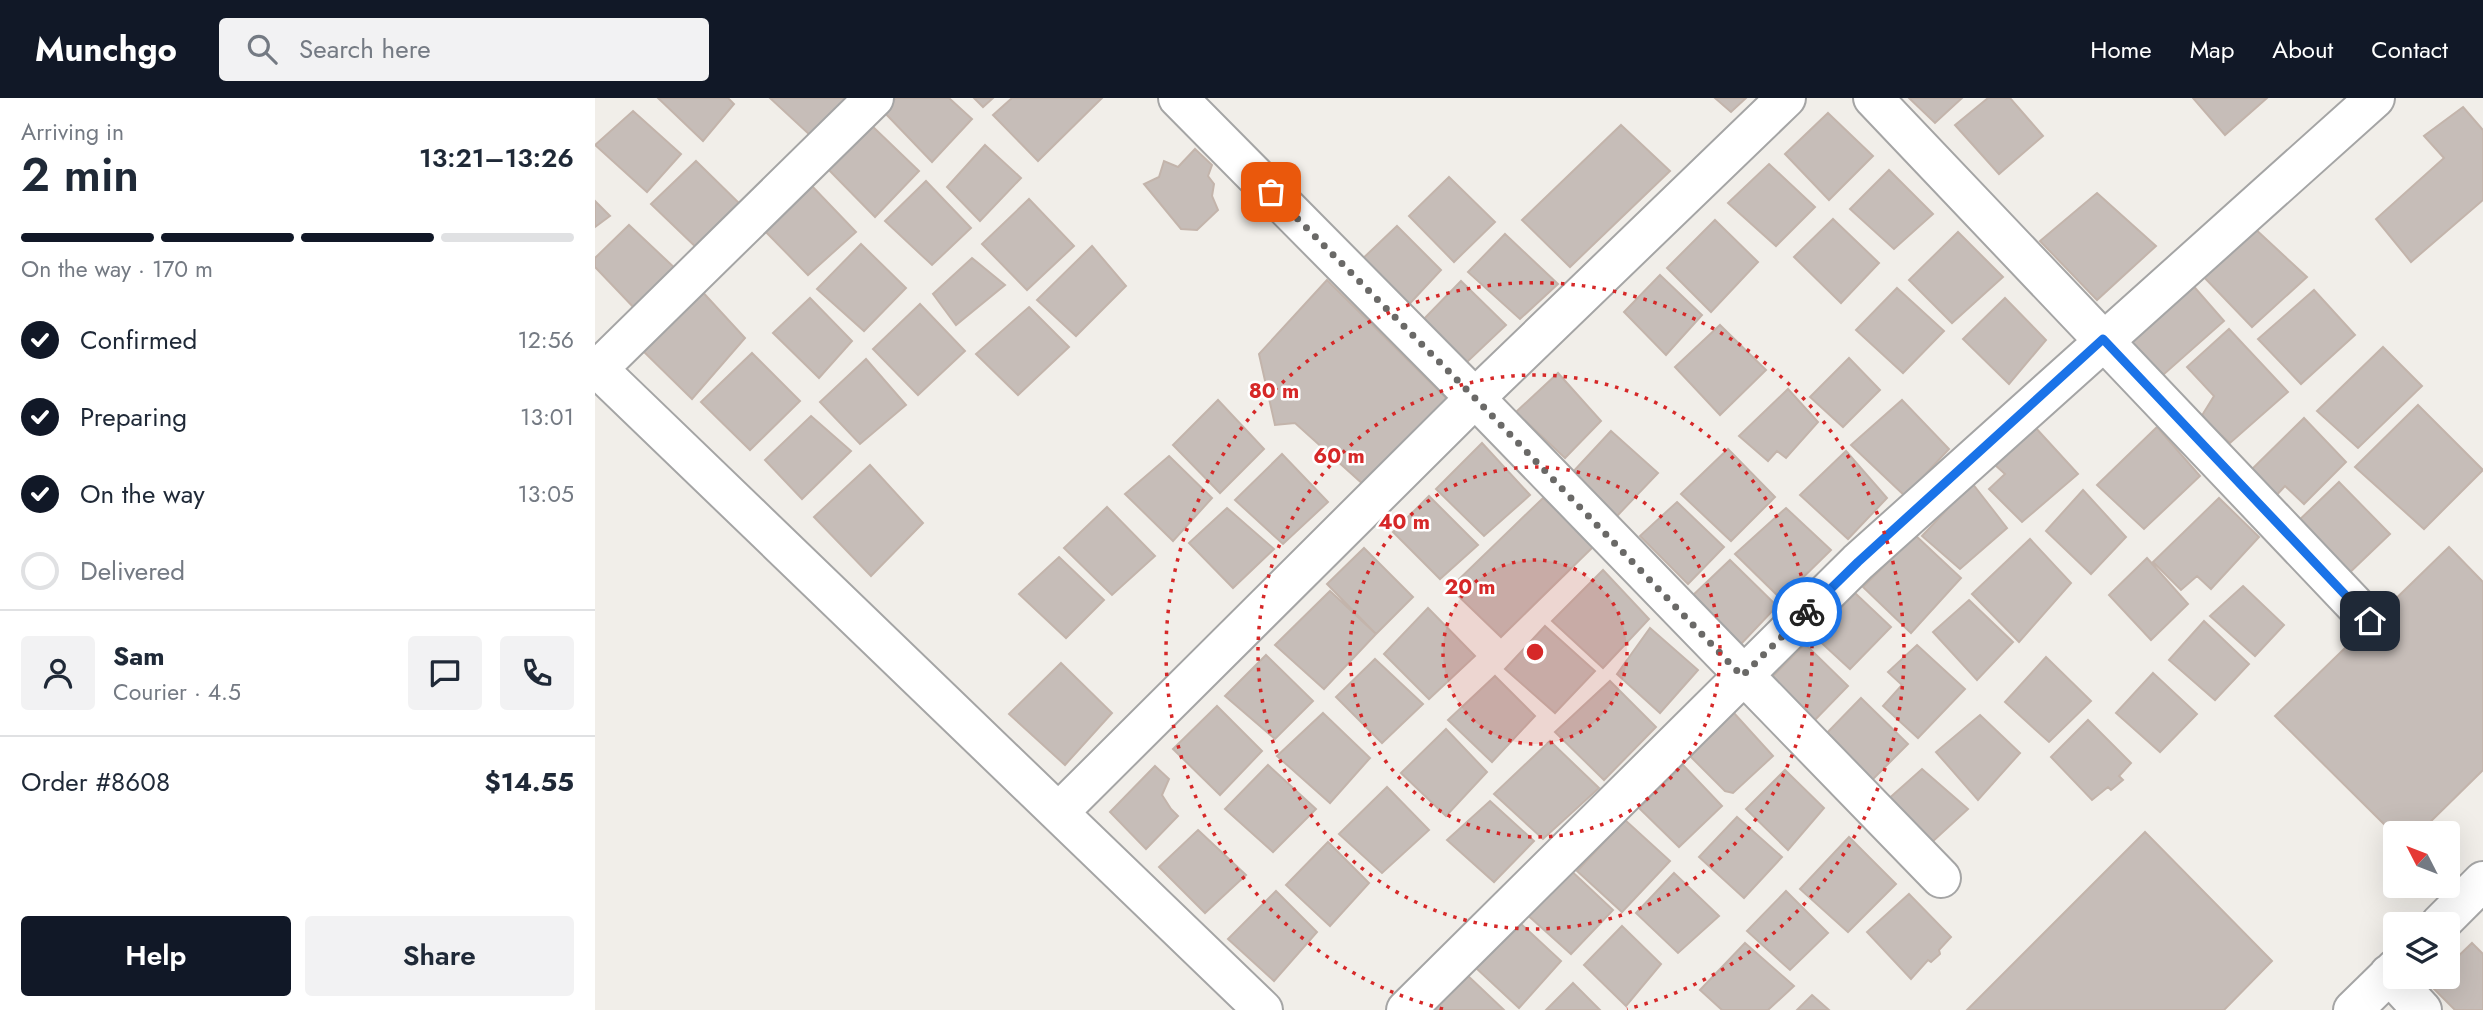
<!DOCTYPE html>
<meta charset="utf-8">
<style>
body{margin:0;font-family:Jost,sans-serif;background:#f2f2f3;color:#1f2937;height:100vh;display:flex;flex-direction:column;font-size:26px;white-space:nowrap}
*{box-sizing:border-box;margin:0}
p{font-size:23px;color:#747a83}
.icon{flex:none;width:38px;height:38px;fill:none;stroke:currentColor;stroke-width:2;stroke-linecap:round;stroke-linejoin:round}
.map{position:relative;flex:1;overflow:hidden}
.sheet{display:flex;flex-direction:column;background:#fff;width:595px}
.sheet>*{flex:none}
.needle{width:46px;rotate:312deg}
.tools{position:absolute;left:1788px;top:723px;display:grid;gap:14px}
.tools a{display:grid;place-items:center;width:77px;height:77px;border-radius:7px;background:#fff;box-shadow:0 7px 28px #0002;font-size:35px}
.pin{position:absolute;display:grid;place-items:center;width:60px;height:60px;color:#fff;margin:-30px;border-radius:14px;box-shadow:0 4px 10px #0006}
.courier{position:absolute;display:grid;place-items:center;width:70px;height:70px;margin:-35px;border:5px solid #1a73e8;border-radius:50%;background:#fff;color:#222;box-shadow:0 2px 9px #0007}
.summary em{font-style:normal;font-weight:600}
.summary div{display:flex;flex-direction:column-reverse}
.summary{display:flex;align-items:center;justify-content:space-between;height:119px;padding:0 21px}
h1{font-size:46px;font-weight:600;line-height:52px}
.bar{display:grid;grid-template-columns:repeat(4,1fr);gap:10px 7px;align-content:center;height:84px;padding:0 21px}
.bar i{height:9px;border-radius:5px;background:#e0e1e3}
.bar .active{background:#111827}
.bar p{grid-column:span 4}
.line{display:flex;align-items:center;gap:18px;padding:0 21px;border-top:2px solid #e0e1e3}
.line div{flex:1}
.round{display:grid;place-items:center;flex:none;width:74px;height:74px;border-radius:7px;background:#f2f2f3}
ol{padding:0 21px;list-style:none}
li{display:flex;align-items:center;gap:21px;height:77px}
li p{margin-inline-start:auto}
li .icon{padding:7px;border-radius:50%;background:#111827;color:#fff;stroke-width:4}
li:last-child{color:#747a83}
li i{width:38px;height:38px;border:4px solid #e0e1e3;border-radius:50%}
.action{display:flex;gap:14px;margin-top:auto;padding:14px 21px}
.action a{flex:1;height:80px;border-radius:7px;background:#111827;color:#fff;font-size:28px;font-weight:600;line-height:80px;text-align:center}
.action a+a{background:#f2f2f3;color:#1f2937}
header{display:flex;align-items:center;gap:42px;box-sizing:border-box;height:98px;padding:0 35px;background:#111827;color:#fff}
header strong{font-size:33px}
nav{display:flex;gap:38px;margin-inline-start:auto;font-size:24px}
.search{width:490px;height:63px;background:#f2f2f3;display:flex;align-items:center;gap:18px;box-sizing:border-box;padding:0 24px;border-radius:7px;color:#747a83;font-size:26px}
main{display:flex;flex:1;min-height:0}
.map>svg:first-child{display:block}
</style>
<header>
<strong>Munchgo</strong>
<div class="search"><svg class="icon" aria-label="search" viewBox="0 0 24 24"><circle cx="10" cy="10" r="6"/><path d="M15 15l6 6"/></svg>Search here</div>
<nav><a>Home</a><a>Map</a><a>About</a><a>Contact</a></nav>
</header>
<main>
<section class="sheet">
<div class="summary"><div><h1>2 min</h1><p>Arriving in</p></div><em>13:21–13:26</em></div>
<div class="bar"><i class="active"></i><i class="active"></i><i class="active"></i><i></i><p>On the way · 170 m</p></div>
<ol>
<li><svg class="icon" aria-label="check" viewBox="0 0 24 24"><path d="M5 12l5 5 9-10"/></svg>Confirmed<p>12:56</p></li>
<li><svg class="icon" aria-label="check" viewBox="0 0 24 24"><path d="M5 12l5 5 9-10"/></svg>Preparing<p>13:01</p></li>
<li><svg class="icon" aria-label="check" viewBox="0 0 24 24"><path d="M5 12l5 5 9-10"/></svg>On the way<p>13:05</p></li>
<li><i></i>Delivered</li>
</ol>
<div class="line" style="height:126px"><a class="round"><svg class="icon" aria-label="person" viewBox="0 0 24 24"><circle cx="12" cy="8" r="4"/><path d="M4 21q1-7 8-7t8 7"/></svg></a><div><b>Sam</b><p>Courier · 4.5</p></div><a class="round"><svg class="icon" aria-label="chat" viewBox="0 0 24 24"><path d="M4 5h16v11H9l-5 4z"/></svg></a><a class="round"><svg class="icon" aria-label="phone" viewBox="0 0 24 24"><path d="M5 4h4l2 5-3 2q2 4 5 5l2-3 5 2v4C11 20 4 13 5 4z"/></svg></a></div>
<div class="line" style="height:91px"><div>Order #8608</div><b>$14.55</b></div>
<div class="action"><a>Help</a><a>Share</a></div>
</section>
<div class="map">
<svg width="1888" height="912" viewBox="0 0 1888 912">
<rect width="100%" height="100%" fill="#f1eee9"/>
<!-- building -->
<path fill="#c6bdb8" stroke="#c3b4ab" stroke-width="2" d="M63 0H133L139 6 108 43Z
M175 0H259L217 39Z
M301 0H354L377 21 337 64 288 13Z
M379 0H398L388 9Z
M417 0H507L443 63 398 17Z
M1120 0H1151L1136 14Z
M1314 0H1367L1340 25Z
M1393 0H1415L1448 38 1404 76 1360 27Z
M1598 0H1672L1630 37Z
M1868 9 1888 32V102L1816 164 1781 121 1849 60 1829 38Z
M38 13 86 56 52 94 0 47Z
M1233 15 1278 58 1234 102 1190 56Z
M275 26 324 73 280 119 231 69Z
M1026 27 1075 73 975 169 927 122Z
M390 47 426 80 385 123 352 89Z
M600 51 617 67 613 78 619 86 617 98 623 112 602 132 586 131 549 86 564 79 569 63 583 69Z
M101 63 147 108 105 153 56 106Z
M1174 66 1220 109 1181 148 1133 105Z
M1294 72 1338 116 1299 151 1255 111Z
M854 79 900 124 859 164 814 118Z
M331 83 376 130 337 167 290 123Z
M215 86 261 134 213 177 168 131Z
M1502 95 1561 148 1502 202 1445 143Z
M434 101 479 148 432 192 387 146Z
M0 103 15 118 0 129Z
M1238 121 1284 165 1246 205 1199 159Z
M1120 122 1163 164 1116 214 1072 170Z
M34 127 84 174 43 214 0 169V160Z
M802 128 846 172 807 214 761 167Z
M1657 128 1712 179 1657 229 1605 175Z
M1363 134 1408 179 1357 225 1314 182Z
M910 136 963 186 925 221 873 174Z
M266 146 311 190 269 233 222 191Z
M497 148 531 188 481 238 442 202Z
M377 160 410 187 361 227 338 196Z
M1065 177 1107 217 1071 257 1029 214Z
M732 182 853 302 769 387 700 325 680 327 664 256Z
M866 183 911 227 871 265 825 225Z
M1594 183 1629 223 1568 277 1528 240Z
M103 189 150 240 97 301 45 250Z
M1302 190 1349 233 1308 275 1261 232Z
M1719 192 1760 237 1706 286 1663 241Z
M215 200 257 243 224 280 178 235Z
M1410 200 1451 242 1414 286 1368 241Z
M325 206 370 253 323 297 278 251Z
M434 209 474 249 423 297 381 256Z
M1125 227 1171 272 1125 317 1080 269Z
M1634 231 1693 294 1635 345 1606 319 1619 298 1592 269Z
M1788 249 1827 288 1763 350 1722 313Z
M157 255 205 303 155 352 106 304Z
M1254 260 1285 292 1248 329 1215 299Z
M271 261 311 307 265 346 225 304Z
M963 275 1006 323 970 360 921 314Z
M1193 291 1223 324 1191 360 1182 353 1173 363 1144 338Z
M623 302 669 351 625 395 578 347Z
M1307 302 1354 351 1310 398 1256 347Z
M1823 307 1888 372 1829 431 1760 369Z
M216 318 256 353 207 401 170 362Z
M1709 320 1751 364 1709 406 1690 388 1677 402 1651 377Z
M1439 328 1483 376 1427 424 1394 391 1410 376 1400 367Z
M1562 329 1605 378 1549 431 1502 387Z
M1016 333 1063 375 1022 418 976 376Z
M887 345 935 397 889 438 841 391Z
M1133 351 1180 399 1136 443 1086 396Z
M1251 353 1292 400 1253 441 1205 397Z
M687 356 733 404 688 446 640 402Z
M574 358 617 400 578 443 530 396Z
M275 367 328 425 276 478 219 419Z
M1744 384 1795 436 1751 478 1699 427Z
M1377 385 1412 430 1365 471 1327 438Z
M1488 392 1531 439 1496 476 1451 433Z
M834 398 883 447 845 481 798 434Z
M948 400 1000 447 906 539 855 490Z
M1624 400 1664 439 1616 491 1602 478 1586 492 1558 464Z
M1082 404 1129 449 1093 486 1045 438Z
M512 409 560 458 517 497 469 450Z
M632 410 679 451 638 490 594 445Z
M1191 410 1236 452 1186 501 1140 456Z
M1320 437 1366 480 1316 535 1268 489Z
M1435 441 1476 485 1424 544 1377 496Z
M1854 449 1888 484V672L1824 735H1801V738L1680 618Z
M769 450 818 499 781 536 732 486Z
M464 459 509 502 471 540 424 496Z
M1552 460 1593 506 1556 542 1514 497Z
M1135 462 1182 508 1145 547 1096 499Z
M1008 472 1054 521 1008 570 957 523Z
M1648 488 1689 527 1660 558 1615 518Z
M735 493 781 536 729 591 680 547Z
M1260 495 1296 529 1255 571 1219 538Z
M1374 502 1418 544 1382 582 1338 534Z
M833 510 880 558 834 601 789 556Z
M1609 523 1654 566 1620 602 1574 562Z
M950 528 1000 573 960 615 910 571Z
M1055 530 1103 572 1065 615 1022 576Z
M1210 546 1253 588 1214 628 1171 585Z
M1322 547 1370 591 1323 640 1288 608 1307 587 1293 574Z
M671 557 718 603 680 641 630 598Z
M1451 559 1496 603 1454 644 1410 604Z
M780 561 828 606 787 645 741 599Z
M466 565 517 615 470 667 414 616Z
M1558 575 1602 616 1565 654 1521 615Z
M900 578 940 618 897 664 853 622Z
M1015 583 1061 629 1009 682 960 634Z
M1266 600 1313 646 1274 685 1227 640Z
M622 608 667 653 625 697 578 651Z
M1138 614 1178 658 1138 695 1130 693 1094 657Z
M728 615 775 660 735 705 682 658Z
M1385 617 1425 655 1383 702 1341 654Z
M1493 622 1536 665 1524 678 1528 682 1516 692 1513 689 1497 702 1456 659Z
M851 631 892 674 851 718 806 675Z
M955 643 1004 690 948 741 899 696Z
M673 667 721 711 678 754 630 711Z
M1088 667 1127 708 1084 749 1044 710Z
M560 668 574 681 567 697 576 711 583 718 551 751 515 714Z
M1327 671 1373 711 1335 746 1290 704Z
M1190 672 1229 710 1193 752 1151 711Z
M792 689 834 732 787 775 744 736Z
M895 703 939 743 899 784 852 742Z
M1142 719 1187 759 1149 800 1104 759Z
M1030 722 1075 763 1027 814 982 773Z
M603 732 651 777 610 815 564 769Z
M1550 734 1677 863 1629 912H1372Z
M1254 739 1301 786 1253 834 1205 791Z
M733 744 774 785 735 828 691 787Z
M971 768 1018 812 976 856 927 812Z
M1079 775 1124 818 1083 855 1041 815Z
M681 793 722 834 679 883 633 841Z
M1191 793 1233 835 1195 872 1152 833Z
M1314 796 1356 839 1344 852 1345 856 1336 864 1333 862 1316 881 1272 834Z
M925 825 966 863 924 910 881 870Z
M1027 828 1066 866 1031 908 989 867Z
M1150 845 1199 888 1173 912H1127L1105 892Z
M1877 845 1888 856V912H1860L1835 887 1843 878H1853V868Z
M871 876 909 912H836Z
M978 885 1005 912H951Z
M1217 897 1234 912H1202Z"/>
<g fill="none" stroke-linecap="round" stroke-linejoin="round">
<!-- minor casing -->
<g stroke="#a5a5a5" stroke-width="42">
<path id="minor" d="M583 0 880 300 1346 780
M1278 0 1775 523
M0 268 668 912
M3 271 279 0
M464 714 880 300 1191 0
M1845 826 1888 783
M1794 876 1827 912
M811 912 1263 464 1780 0
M1758 912 1801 870"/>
</g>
<!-- minor -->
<use href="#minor" stroke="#fff" stroke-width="38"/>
</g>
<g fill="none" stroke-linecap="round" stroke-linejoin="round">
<!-- done -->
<path stroke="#6a6967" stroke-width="7" stroke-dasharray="0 12.6" d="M676 94 880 300 1147 578 1212 514"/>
<!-- route -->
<path stroke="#1a73e8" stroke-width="9" d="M1212 514 1263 464 1508 241 1775 523"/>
</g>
<!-- distance rings -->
<circle cx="940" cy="554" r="92" fill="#d62828" fill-opacity=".12"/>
<g fill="none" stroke="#d62828" stroke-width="3.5" stroke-dasharray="3.5 7">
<circle cx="940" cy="554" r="92"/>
<circle cx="940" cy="554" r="185"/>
<circle cx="940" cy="554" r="277"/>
<path d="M848 911A369 369 0 1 1 1032 911"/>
</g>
<circle cx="940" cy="554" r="10" fill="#d62828" stroke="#fff" stroke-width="3.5"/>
<g font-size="21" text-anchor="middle" font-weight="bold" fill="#d62828" stroke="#fff" stroke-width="5" stroke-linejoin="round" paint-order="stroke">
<text x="679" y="300">80 m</text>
<text x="744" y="365">60 m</text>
<text x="809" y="431">40 m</text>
<text x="875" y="496">20 m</text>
</g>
</svg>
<div class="tools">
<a><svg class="needle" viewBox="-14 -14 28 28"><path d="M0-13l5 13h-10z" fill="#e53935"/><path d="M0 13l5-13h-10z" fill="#747a83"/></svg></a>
<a><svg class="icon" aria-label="layers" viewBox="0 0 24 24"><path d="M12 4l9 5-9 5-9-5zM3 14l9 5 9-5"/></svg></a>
</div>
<div class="pin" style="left:676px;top:94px;background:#ea580c"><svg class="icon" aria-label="bag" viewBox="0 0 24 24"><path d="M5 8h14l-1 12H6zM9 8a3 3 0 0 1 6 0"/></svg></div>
<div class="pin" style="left:1775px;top:523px;background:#1f2937"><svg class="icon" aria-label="home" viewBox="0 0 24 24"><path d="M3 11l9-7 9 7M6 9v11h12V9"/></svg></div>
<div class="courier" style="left:1212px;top:514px"><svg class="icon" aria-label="bike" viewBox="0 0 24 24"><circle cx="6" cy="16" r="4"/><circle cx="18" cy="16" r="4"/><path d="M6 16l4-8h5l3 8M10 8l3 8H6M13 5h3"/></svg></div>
</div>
</main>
